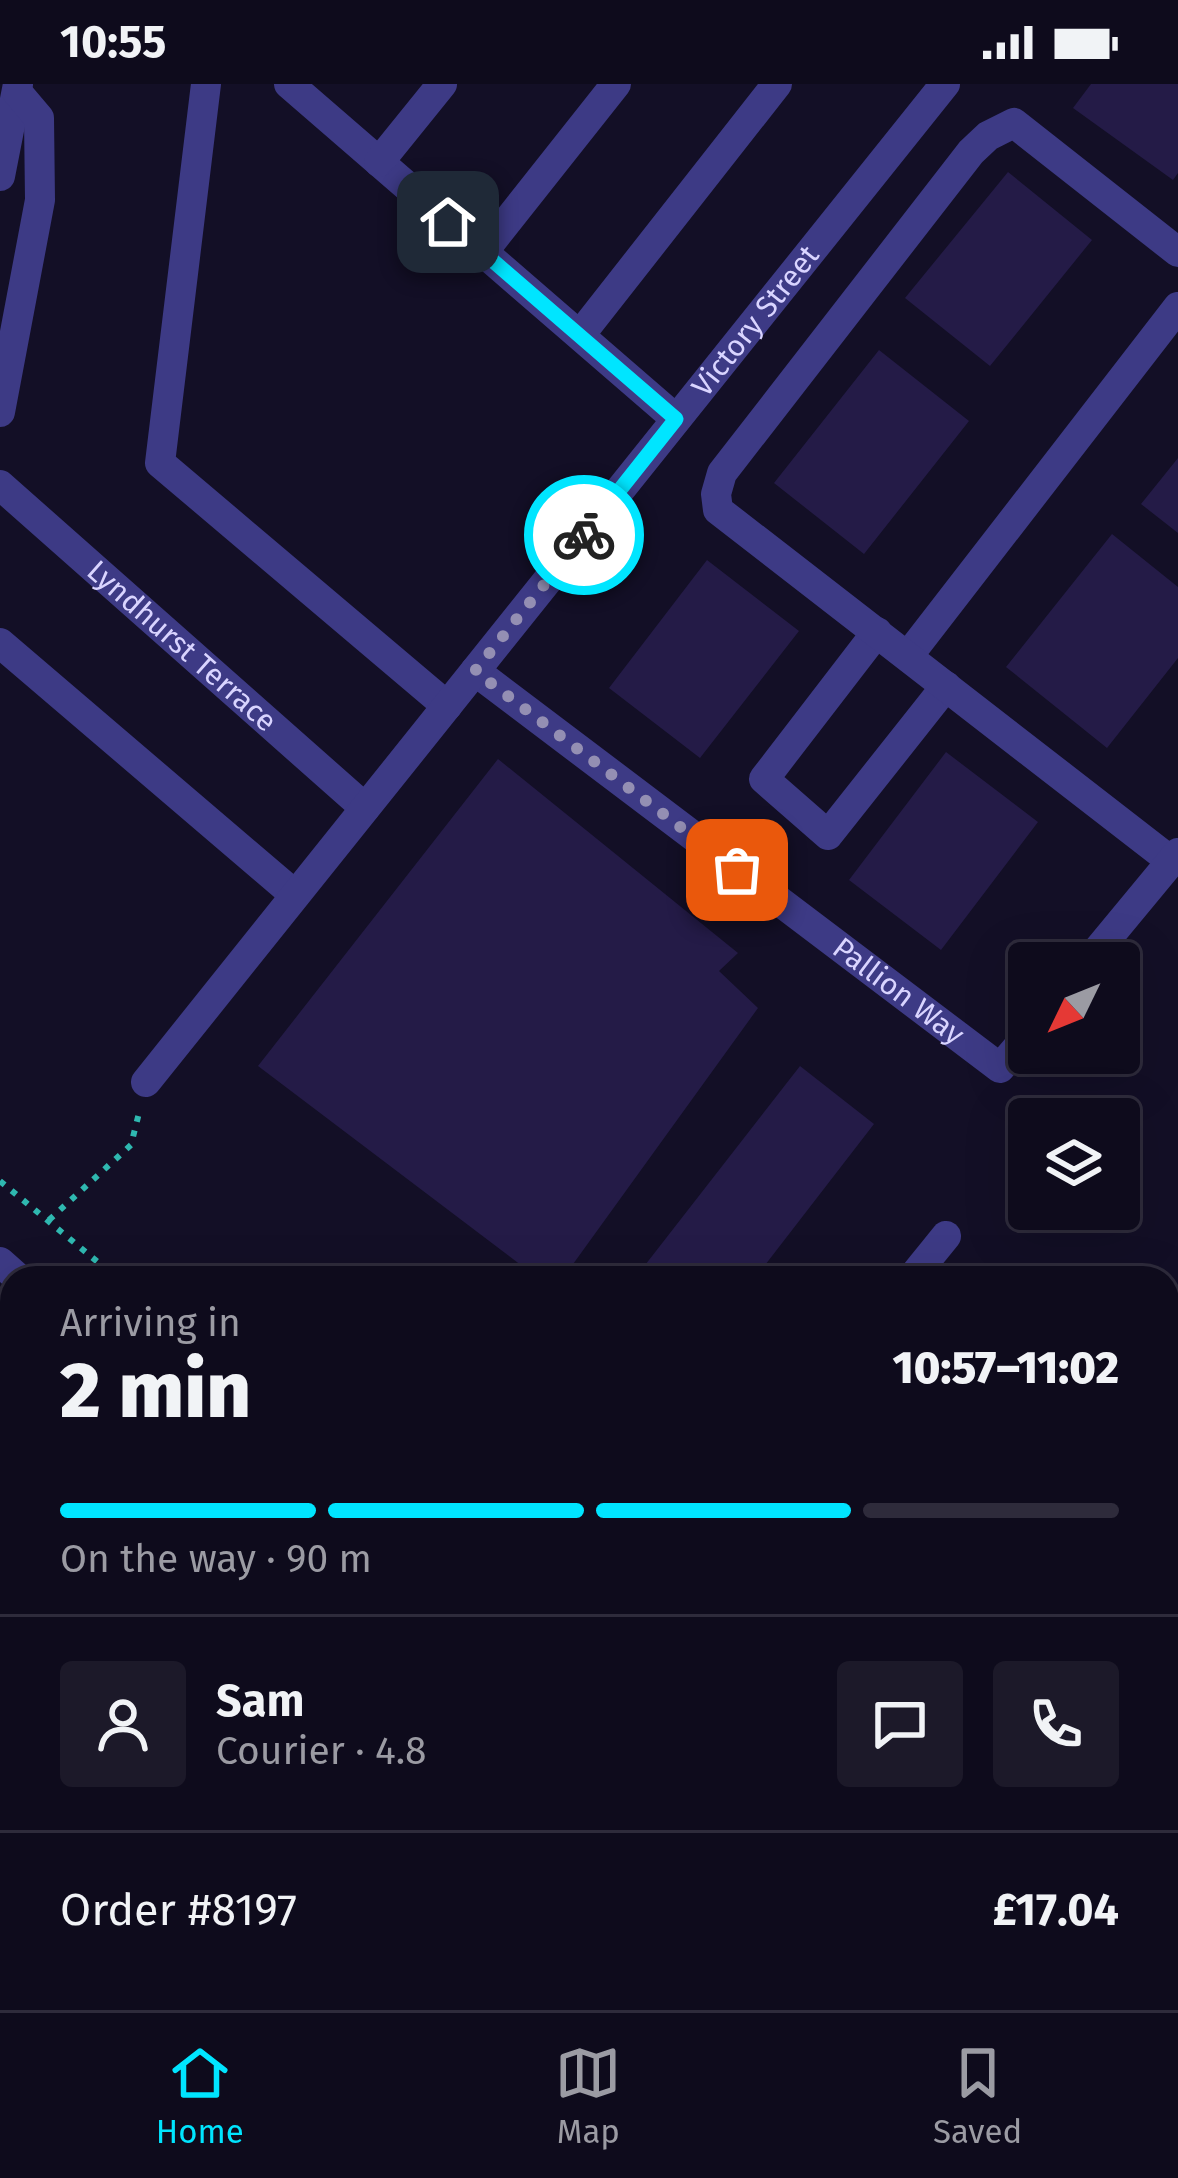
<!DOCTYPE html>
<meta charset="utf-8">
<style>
body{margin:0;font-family:"Fira Sans",sans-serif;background:#1c1929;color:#f1f3f6;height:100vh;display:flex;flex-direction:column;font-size:45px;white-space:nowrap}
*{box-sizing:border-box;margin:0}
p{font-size:39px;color:#9b9ba3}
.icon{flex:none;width:66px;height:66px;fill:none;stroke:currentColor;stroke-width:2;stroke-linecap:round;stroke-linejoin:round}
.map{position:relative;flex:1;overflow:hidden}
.details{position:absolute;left:0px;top:1182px;width:1179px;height:744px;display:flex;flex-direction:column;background:#0e0b1c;border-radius:36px 36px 0 0;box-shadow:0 12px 48px #0002,0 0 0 3px #2e2b3b}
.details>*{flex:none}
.needle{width:78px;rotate:227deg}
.controls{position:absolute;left:1008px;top:858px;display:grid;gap:24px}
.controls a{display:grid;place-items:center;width:132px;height:132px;border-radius:12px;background:#0e0b1c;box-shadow:0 12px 48px #0002,0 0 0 3px #2e2b3b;font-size:60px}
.pin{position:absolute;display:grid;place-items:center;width:102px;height:102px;color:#fff;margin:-51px;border-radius:24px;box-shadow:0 6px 18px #0006}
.courier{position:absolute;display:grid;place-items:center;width:120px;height:120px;margin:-60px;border:9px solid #00e5ff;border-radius:50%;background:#fff;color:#222;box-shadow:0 3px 15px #0007}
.overview em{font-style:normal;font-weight:800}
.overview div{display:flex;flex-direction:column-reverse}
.overview{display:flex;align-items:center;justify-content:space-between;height:204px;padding:0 60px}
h1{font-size:78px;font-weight:800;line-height:90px}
.bar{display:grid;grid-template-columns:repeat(4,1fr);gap:18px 12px;align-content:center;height:144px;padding:0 60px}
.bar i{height:15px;border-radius:9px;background:#2e2b3b}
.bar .current{background:#00e5ff}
.bar p{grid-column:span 4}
.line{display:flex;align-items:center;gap:30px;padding:0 60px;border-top:3px solid #2e2b3b}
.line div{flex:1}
.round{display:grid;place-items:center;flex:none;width:126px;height:126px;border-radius:12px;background:#1c1929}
.status{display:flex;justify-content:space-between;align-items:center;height:84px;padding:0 60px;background:#0e0b1c;direction:ltr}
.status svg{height:33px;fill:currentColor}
.menu{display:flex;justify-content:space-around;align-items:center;height:168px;border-top:3px solid #2e2b3b;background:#0e0b1c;font-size:33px;color:#9b9ba3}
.menu a{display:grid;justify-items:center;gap:6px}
.menu .current{color:#00e5ff}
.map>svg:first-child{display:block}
</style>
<div class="status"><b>10:55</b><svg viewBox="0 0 49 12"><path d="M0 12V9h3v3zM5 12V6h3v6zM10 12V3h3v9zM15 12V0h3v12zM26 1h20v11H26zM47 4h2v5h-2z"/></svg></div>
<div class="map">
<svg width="1178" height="1926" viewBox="0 0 1178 1926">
<rect width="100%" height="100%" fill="#130f26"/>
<!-- green -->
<path fill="#12302f" d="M0 1351 12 1361V1425L0 1412Z
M377 1914H685L699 1926H391Z"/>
<!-- building -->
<path fill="#241b47" d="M1091 0H1178V89L1173 96 1073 24Z
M1008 88 1092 156 990 282 905 214Z
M879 266 969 337 864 470 774 399Z
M1178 374V449L1141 420Z
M1112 450 1178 503V574L1107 664 1006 583Z
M707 476 799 547 700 674 609 604Z
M946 668 1038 738 941 866 849 796Z
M498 675 738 869 719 887 758 924 563 1194H538L258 982Z
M800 982 874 1040 755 1194H635Z
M0 1850 12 1860V1914H72L86 1926H0Z
M318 1914H377L391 1926H307Z
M1026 1914H1103L1093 1926H1041Z"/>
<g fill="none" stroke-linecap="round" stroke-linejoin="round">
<!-- path -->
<path stroke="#2fb8b0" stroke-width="6" stroke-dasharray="6 9" stroke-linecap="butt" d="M0 1097 117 1194
M49 1136 131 1061 140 1025
M0 1249 12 1260
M0 1265 9 1273 12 1270
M930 1914 941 1926"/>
<!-- minor -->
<g stroke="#3d3a85" stroke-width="30">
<path d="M206 0 160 379 447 622"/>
<path d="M289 0 676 335"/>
<path d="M379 78 442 0"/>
<path d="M0 92 18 0"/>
<path d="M483 168 616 0"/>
<path d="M580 251 777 0"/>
<path d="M0 328 40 116 39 34 17 8"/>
<path id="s1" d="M0 401 365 724"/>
<path d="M877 548 764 695 828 751 946 602"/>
<path d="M0 559 295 811"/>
<path d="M908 572 1178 223"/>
<path id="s2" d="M475 587 1000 984 1029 950"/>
<path d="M1171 777 718 426 716 410 722 389 971 68 988 52 1014 39 1178 168"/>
<path d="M1087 879 1178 769"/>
<path id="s3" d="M146 998 945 0"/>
<path d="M0 1178 18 1194"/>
<path d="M912 1194 946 1152"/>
<path d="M1167 1283 1178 1292"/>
<path d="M0 1432 12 1445"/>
<path d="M1167 1702 1178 1706"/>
<path d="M865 1914 879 1926"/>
</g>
<!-- tram -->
<path stroke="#00e5ff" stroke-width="3" d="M0 1298 12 1308
M0 1323 12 1334
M685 1914 699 1926"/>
</g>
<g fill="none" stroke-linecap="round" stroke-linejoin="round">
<!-- done -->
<path stroke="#948fb3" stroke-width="12" stroke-dasharray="0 21.6" d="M584 451 475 587 737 786"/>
<!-- route -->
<path stroke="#00e5ff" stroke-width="15" d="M448 138 676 335 584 451"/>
</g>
<g text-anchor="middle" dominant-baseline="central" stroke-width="12" stroke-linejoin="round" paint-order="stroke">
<!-- street labels -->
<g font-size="30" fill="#d9d4ff" stroke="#130f26">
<text stroke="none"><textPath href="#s3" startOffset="975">Victory Street</textPath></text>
<text stroke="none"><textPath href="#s1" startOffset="243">Lyndhurst Terrace</textPath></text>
<text stroke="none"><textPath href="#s2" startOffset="531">Pallion Way</textPath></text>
</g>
</g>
</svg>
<div class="controls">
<a><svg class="needle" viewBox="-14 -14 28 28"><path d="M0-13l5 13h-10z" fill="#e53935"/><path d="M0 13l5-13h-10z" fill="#9b9ba3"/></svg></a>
<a><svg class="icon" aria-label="layers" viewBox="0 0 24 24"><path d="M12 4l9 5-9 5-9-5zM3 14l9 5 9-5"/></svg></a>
</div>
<div class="pin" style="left:737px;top:786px;background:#ea580c"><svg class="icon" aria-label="bag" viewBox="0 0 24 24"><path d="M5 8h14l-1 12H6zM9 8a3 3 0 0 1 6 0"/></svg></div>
<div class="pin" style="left:448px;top:138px;background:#1f2937"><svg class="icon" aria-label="home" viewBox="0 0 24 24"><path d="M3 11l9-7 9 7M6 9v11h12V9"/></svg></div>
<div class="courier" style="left:584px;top:451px"><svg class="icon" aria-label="bike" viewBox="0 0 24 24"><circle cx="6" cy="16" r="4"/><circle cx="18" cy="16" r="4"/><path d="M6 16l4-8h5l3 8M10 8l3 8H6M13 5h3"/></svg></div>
<section class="details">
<div class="overview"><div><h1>2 min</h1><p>Arriving in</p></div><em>10:57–11:02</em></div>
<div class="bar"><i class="current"></i><i class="current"></i><i class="current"></i><i></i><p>On the way · 90 m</p></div>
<div class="line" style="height:216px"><a class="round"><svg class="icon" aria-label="person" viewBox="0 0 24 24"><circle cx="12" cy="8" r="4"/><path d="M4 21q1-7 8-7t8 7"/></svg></a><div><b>Sam</b><p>Courier · 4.8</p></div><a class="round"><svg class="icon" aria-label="chat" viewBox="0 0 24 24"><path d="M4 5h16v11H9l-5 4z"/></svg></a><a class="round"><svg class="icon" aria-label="phone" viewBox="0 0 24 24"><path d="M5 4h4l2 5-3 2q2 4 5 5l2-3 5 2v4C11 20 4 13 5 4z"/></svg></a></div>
<div class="line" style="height:156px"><div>Order #8197</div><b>£17.04</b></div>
</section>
</div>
<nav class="menu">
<a class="current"><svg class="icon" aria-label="home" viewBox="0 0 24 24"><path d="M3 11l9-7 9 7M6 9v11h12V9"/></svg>Home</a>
<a><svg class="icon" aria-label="map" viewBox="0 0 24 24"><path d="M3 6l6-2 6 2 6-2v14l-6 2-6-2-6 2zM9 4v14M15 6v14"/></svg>Map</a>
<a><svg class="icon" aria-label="saved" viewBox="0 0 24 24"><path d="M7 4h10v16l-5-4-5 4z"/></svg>Saved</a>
</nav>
